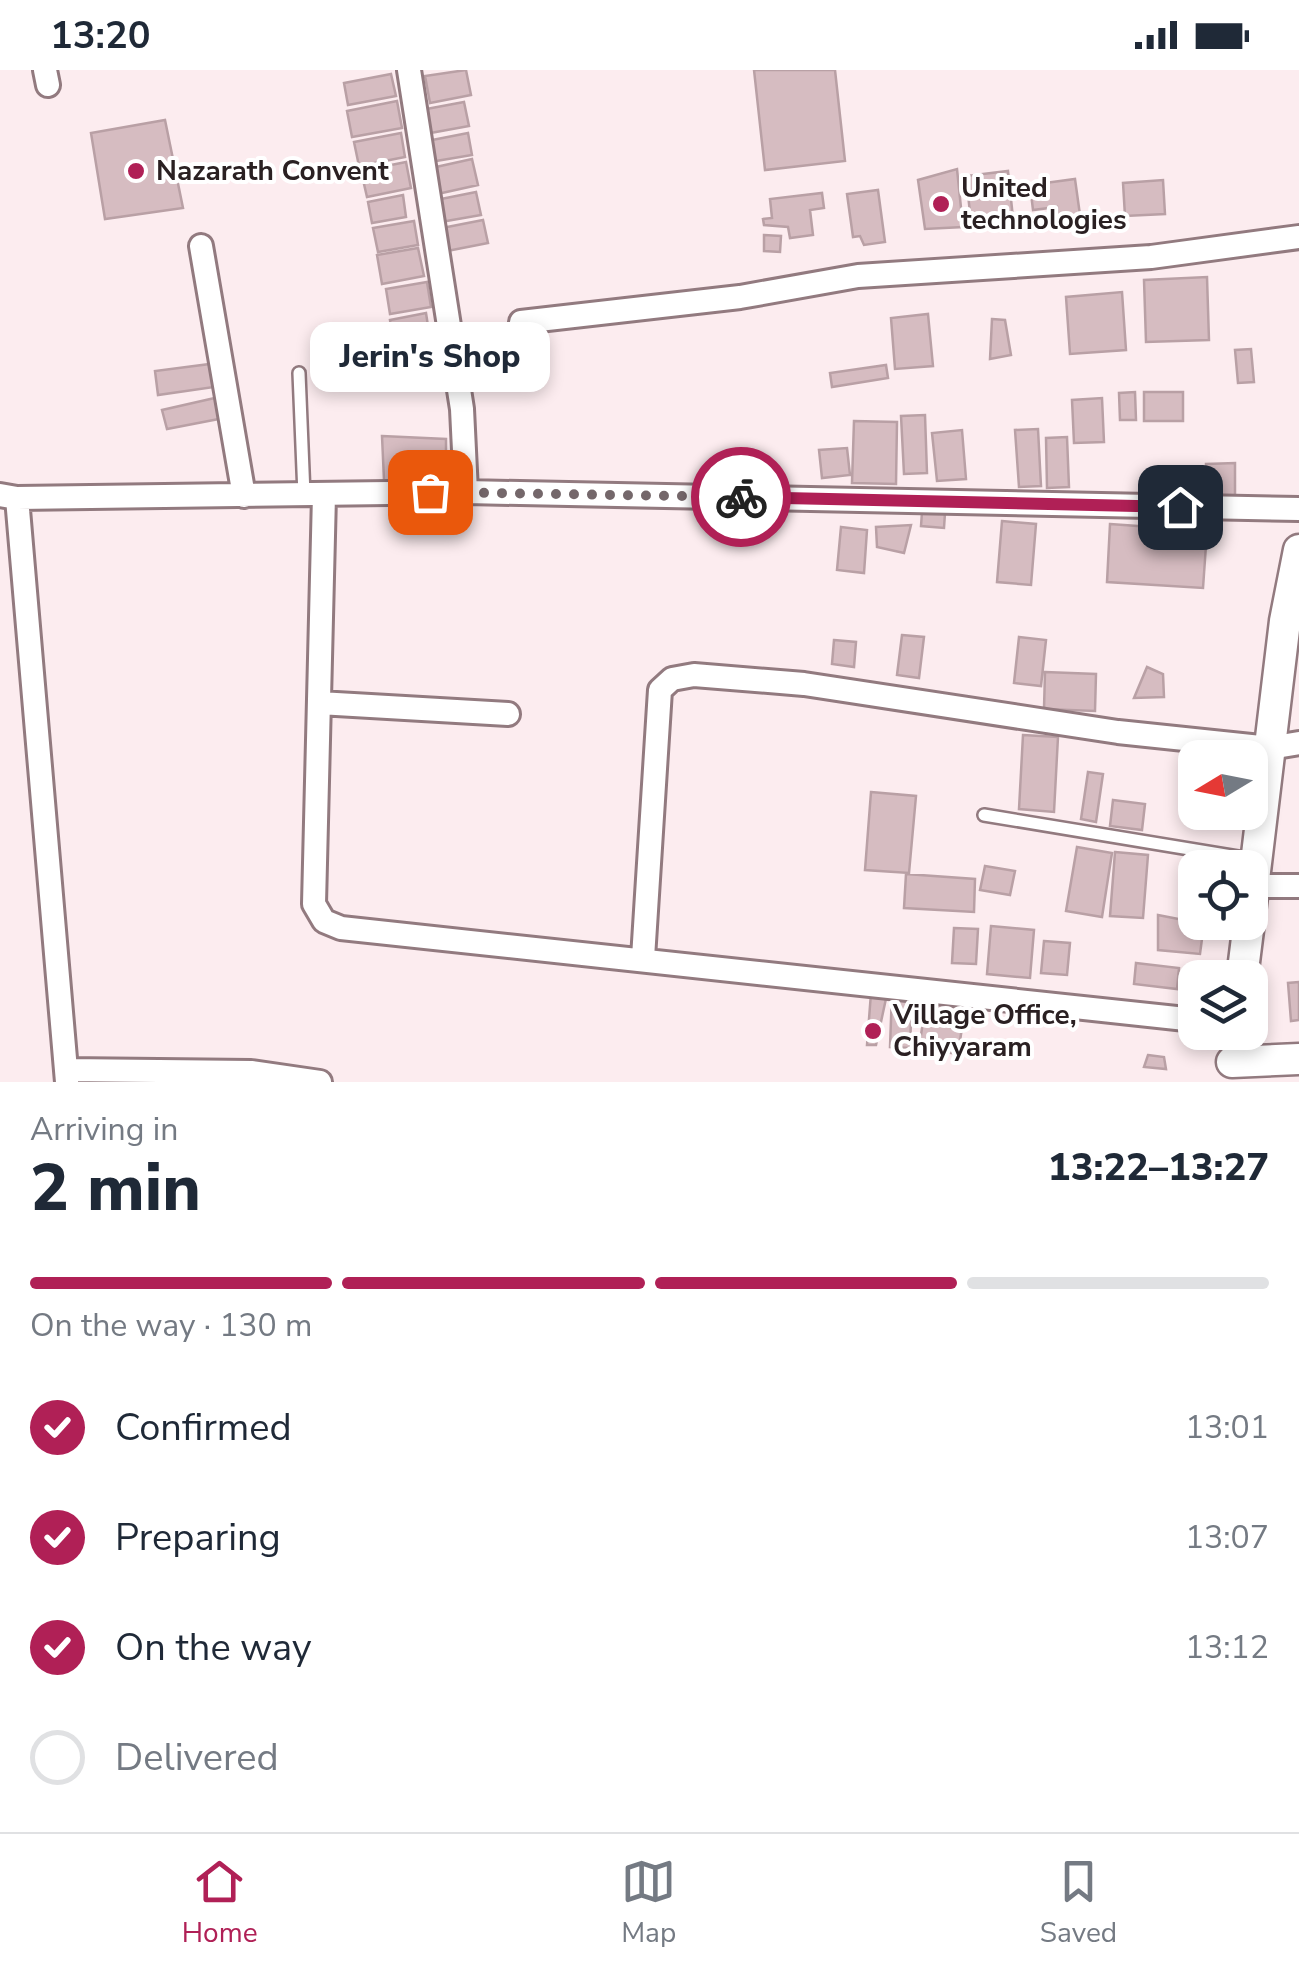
<!DOCTYPE html>
<meta charset="utf-8">
<style>
body{margin:0;font-family:"Nunito Sans",sans-serif;background:#f6f6f7;color:#1f2937;height:100vh;display:flex;flex-direction:column;font-size:38px;white-space:nowrap}
*{box-sizing:border-box;margin:0}
p{font-size:32px;color:#747a83}
.icon{flex:none;width:55px;height:55px;fill:none;stroke:currentColor;stroke-width:2;stroke-linecap:round;stroke-linejoin:round}
.map{position:relative;height:1012px;overflow:hidden}
.drawer{display:flex;flex-direction:column;background:#fff;flex:1}
.drawer>*{flex:none}
.needle{width:65px;rotate:260deg}
.buttons{position:absolute;left:1178px;top:670px;display:grid;gap:20px}
.buttons a{display:grid;place-items:center;width:90px;height:90px;border-radius:20px;background:#fff;box-shadow:0 5px 15px #0003;font-size:50px}
.pin{position:absolute;display:grid;place-items:center;width:85px;height:85px;color:#fff;margin:-42px;border-radius:20px;box-shadow:0 5px 15px #0006}
.courier{position:absolute;display:grid;place-items:center;width:100px;height:100px;margin:-50px;border:8px solid #b02056;border-radius:50%;background:#fff;color:#222;box-shadow:0 2px 12px #0007}
.bubble{position:absolute;height:70px;border-radius:20px;background:#fff;box-shadow:0 5px 15px #0003;font-size:32px;font-weight:800;line-height:70px;text-align:center}
.summary em{font-style:normal;font-weight:800}
.summary div{display:flex;flex-direction:column-reverse}
.summary{display:flex;align-items:center;justify-content:space-between;height:170px;padding:0 30px}
h1{font-size:65px;font-weight:800;line-height:75px}
.bar{display:grid;grid-template-columns:repeat(4,1fr);gap:15px 10px;align-content:center;height:120px;padding:0 30px}
.bar i{height:12px;border-radius:8px;background:#e0e1e3}
.bar .active{background:#b02056}
.bar p{grid-column:span 4}
ol{padding:0 30px;list-style:none}
li{display:flex;align-items:center;gap:30px;height:110px}
li p{margin-inline-start:auto}
li .icon{padding:10px;border-radius:50%;background:#b02056;color:#fff;stroke-width:4}
li:last-child{color:#747a83}
li i{width:55px;height:55px;border:5px solid #e0e1e3;border-radius:50%}
.status{display:flex;justify-content:space-between;align-items:center;height:70px;padding:0 50px;background:#fff;direction:ltr}
.status svg{height:28px;fill:currentColor}
.menu{display:flex;justify-content:space-around;align-items:center;height:140px;border-top:2px solid #e0e1e3;background:#fff;font-size:28px;color:#747a83}
.menu a{display:grid;justify-items:center;gap:5px}
.menu .active{color:#b02056}
.map>svg:first-child{display:block}
</style>
<div class="status"><b>13:20</b><svg viewBox="0 0 49 12"><path d="M0 12V9h3v3zM5 12V6h3v6zM10 12V3h3v9zM15 12V0h3v12zM26 1h20v11H26zM47 4h2v5h-2z"/></svg></div>
<div class="map">
<svg width="1299" height="1012" viewBox="0 0 1299 1012">
<rect width="100%" height="100%" fill="#fcecef"/>
<!-- building -->
<path fill="#d6bcc1" stroke="#b9a0a5" stroke-width="2.5" d="M466 0 471 25 430 33 425 6Z
M754 0H835L845 91 765 100Z
M391 4 396 26 348 35 344 13Z
M397 31 402 58 352 67 347 41Z
M464 32 469 56 425 64 421 40Z
M165 50 183 138 105 149 91 63Z
M401 63 405 87 359 96 354 72Z
M468 63 472 85 430 92 427 71Z
M472 89 478 115 433 125 427 99Z
M406 92 411 118 367 127 361 101Z
M957 99 963 157 925 159 918 110Z
M1008 101 1013 148 971 152 966 106Z
M1075 109 1080 145 1059 148 1057 137 1033 140 1030 115Z
M1163 110 1165 144 1125 146 1123 113Z
M878 120 885 172 864 175 860 166 853 167 847 124Z
M476 122 481 145 435 153 431 131Z
M822 123 824 138 810 140 813 165 790 168 788 157 764 155 763 149 772 148 770 129Z
M403 125 406 147 372 153 368 132Z
M483 150 488 173 442 182 437 159Z
M414 151 418 175 378 182 373 158Z
M764 165 781 166 780 182 764 181Z
M418 178 424 206 382 214 377 185Z
M1207 207 1209 270 1146 272 1144 210Z
M427 212 431 237 390 244 386 219Z
M1122 222 1126 280 1070 284 1066 227Z
M426 243 430 269 394 276 390 250Z
M928 244 933 296 895 299 891 248Z
M992 249 1005 250 1011 285 990 289Z
M1251 279 1254 312 1238 313 1235 280Z
M210 294 214 317 158 325 155 301Z
M886 295 888 308 832 317 830 303Z
M1135 322 1136 350H1120L1119 323Z
M1144 322H1183V351H1144Z
M219 327 224 348 167 359 162 340Z
M1102 328 1104 372 1074 373 1072 330Z
M925 345 927 403 904 404 901 346Z
M854 351 897 352 896 414 852 413Z
M1038 359 1041 416 1019 417 1015 360Z
M962 360 966 409 937 411 932 363Z
M382 366 446 369V412L384 410Z
M1067 367 1069 417 1047 418 1046 368Z
M847 378 850 405 822 408 819 380Z
M1235 393V428H1206V394Z
M922 442 945 443 944 458 921 456Z
M1002 451 1036 454 1031 515 997 512Z
M1110 454 1207 461 1203 518 1107 512Z
M911 455 904 483 877 477 876 457Z
M841 457 867 460 864 503 837 500Z
M902 565 924 567 919 608 897 605Z
M1019 567 1046 570 1041 616 1014 613Z
M834 570 856 572 854 597 832 594Z
M1147 597 1163 604 1164 627 1134 628Z
M1045 602 1096 604 1095 641 1044 639Z
M1023 665 1058 667 1054 742 1019 739Z
M1088 702 1103 704 1096 752 1081 749Z
M871 722 916 726 909 803 865 800Z
M1113 730 1145 734 1142 760 1110 756Z
M1077 777 1112 783 1102 847 1066 841Z
M1115 782 1148 785 1143 848 1110 846Z
M985 796 1015 801 1010 825 980 820Z
M906 804 975 809 974 842 904 838Z
M1158 845 1204 854 1200 884 1158 880Z
M991 856 1034 860 1030 908 987 904Z
M954 858 978 859 976 894 952 893Z
M1044 871 1070 873 1067 905 1041 903Z
M1136 893 1179 898 1177 919 1134 914Z
M1299 912V950L1291 951 1288 913Z
M892 922 912 923 910 978 890 977Z
M871 923 887 924 876 975H867Z
M926 932 965 938 958 984 919 978Z
M1148 985 1164 987 1166 999 1144 997Z"/>
<g fill="none" stroke-linecap="round" stroke-linejoin="round">
<!-- lane casing -->
<g stroke="#927a7f" stroke-width="16">
<path id="lane" d="M299 303 304 425
M984 745 1256 790"/>
</g>
<!-- street casing -->
<g stroke="#927a7f" stroke-width="28">
<path id="street" d="M45 0 48 15
M409 0 462 339 466 422
M201 176 244 426
M521 252 740 227 858 206 1151 187 1299 167
M0 425 17 428 67 1012
M324 425 314 834 324 851 341 858 1195 950
M17 428 466 422 1299 439
M319 633 508 644
M1253 816H1299
M643 888 660 620 672 609 694 605 804 614 1118 662 1270 678 1299 673
M66 1000 251 1002 320 1012"/>
</g>
<!-- secondary casing -->
<g stroke="#927a7f" stroke-width="35">
<path id="secondary" d="M1250 843 1285 551 1299 480
M1242 908 1249 852
M1232 992 1299 989"/>
</g>
<!-- lane -->
<use href="#lane" stroke="#fff" stroke-width="11"/>
<!-- street -->
<use href="#street" stroke="#fff" stroke-width="22"/>
<!-- secondary -->
<use href="#secondary" stroke="#fff" stroke-width="30"/>
</g>
<g fill="none" stroke-linecap="round" stroke-linejoin="round">
<!-- done -->
<path stroke="#74676a" stroke-width="10" stroke-dasharray="0 18" d="M430 422 741 427"/>
<!-- route -->
<path stroke="#b02056" stroke-width="12" d="M741 427 1180 437"/>
</g>
<!-- markers -->
<g fill="#b02056" stroke="#fff" stroke-width="4">
<circle cx="136" cy="101" r="10"/>
<circle cx="941" cy="134" r="10"/>
<circle cx="873" cy="961" r="10"/>
</g>
<g text-anchor="middle" dominant-baseline="central" stroke-width="8" stroke-linejoin="round" paint-order="stroke">
<!-- poi labels -->
<g font-size="28" font-weight="bold" fill="#2a2022" stroke="#fff" text-anchor="start">
<text x="156" y="101">Nazarath Convent</text>
<text x="961" y="118">United<tspan x="961" dy="32">technologies</tspan></text>
<text x="893" y="945">Village Office,<tspan x="893" dy="32">Chiyyaram</tspan></text>
</g>
</g>
</svg>
<div class="buttons">
<a><svg class="needle" viewBox="-14 -14 28 28"><path d="M0-13l5 13h-10z" fill="#e53935"/><path d="M0 13l5-13h-10z" fill="#747a83"/></svg></a>
<a><svg class="icon" aria-label="locate" viewBox="0 0 24 24"><circle cx="12" cy="12" r="6"/><path d="M12 2v4M12 18v4M2 12h4M18 12h4"/></svg></a>
<a><svg class="icon" aria-label="layers" viewBox="0 0 24 24"><path d="M12 4l9 5-9 5-9-5zM3 14l9 5 9-5"/></svg></a>
</div>
<div class="pin" style="left:430px;top:422px;background:#ea580c"><svg class="icon" aria-label="bag" viewBox="0 0 24 24"><path d="M5 8h14l-1 12H6zM9 8a3 3 0 0 1 6 0"/></svg></div>
<div class="pin" style="left:1180px;top:437px;background:#1f2937"><svg class="icon" aria-label="home" viewBox="0 0 24 24"><path d="M3 11l9-7 9 7M6 9v11h12V9"/></svg></div>
<div class="courier" style="left:741px;top:427px"><svg class="icon" aria-label="bike" viewBox="0 0 24 24"><circle cx="6" cy="16" r="4"/><circle cx="18" cy="16" r="4"/><path d="M6 16l4-8h5l3 8M10 8l3 8H6M13 5h3"/></svg></div>
<div class="bubble" style="left:310px;top:252px;width:240px">Jerin's Shop</div>
</div>
<section class="drawer">
<div class="summary"><div><h1>2 min</h1><p>Arriving in</p></div><em>13:22–13:27</em></div>
<div class="bar"><i class="active"></i><i class="active"></i><i class="active"></i><i></i><p>On the way · 130 m</p></div>
<ol>
<li><svg class="icon" aria-label="check" viewBox="0 0 24 24"><path d="M5 12l5 5 9-10"/></svg>Confirmed<p>13:01</p></li>
<li><svg class="icon" aria-label="check" viewBox="0 0 24 24"><path d="M5 12l5 5 9-10"/></svg>Preparing<p>13:07</p></li>
<li><svg class="icon" aria-label="check" viewBox="0 0 24 24"><path d="M5 12l5 5 9-10"/></svg>On the way<p>13:12</p></li>
<li><i></i>Delivered</li>
</ol>
</section>
<nav class="menu">
<a class="active"><svg class="icon" aria-label="home" viewBox="0 0 24 24"><path d="M3 11l9-7 9 7M6 9v11h12V9"/></svg>Home</a>
<a><svg class="icon" aria-label="map" viewBox="0 0 24 24"><path d="M3 6l6-2 6 2 6-2v14l-6 2-6-2-6 2zM9 4v14M15 6v14"/></svg>Map</a>
<a><svg class="icon" aria-label="saved" viewBox="0 0 24 24"><path d="M7 4h10v16l-5-4-5 4z"/></svg>Saved</a>
</nav>
